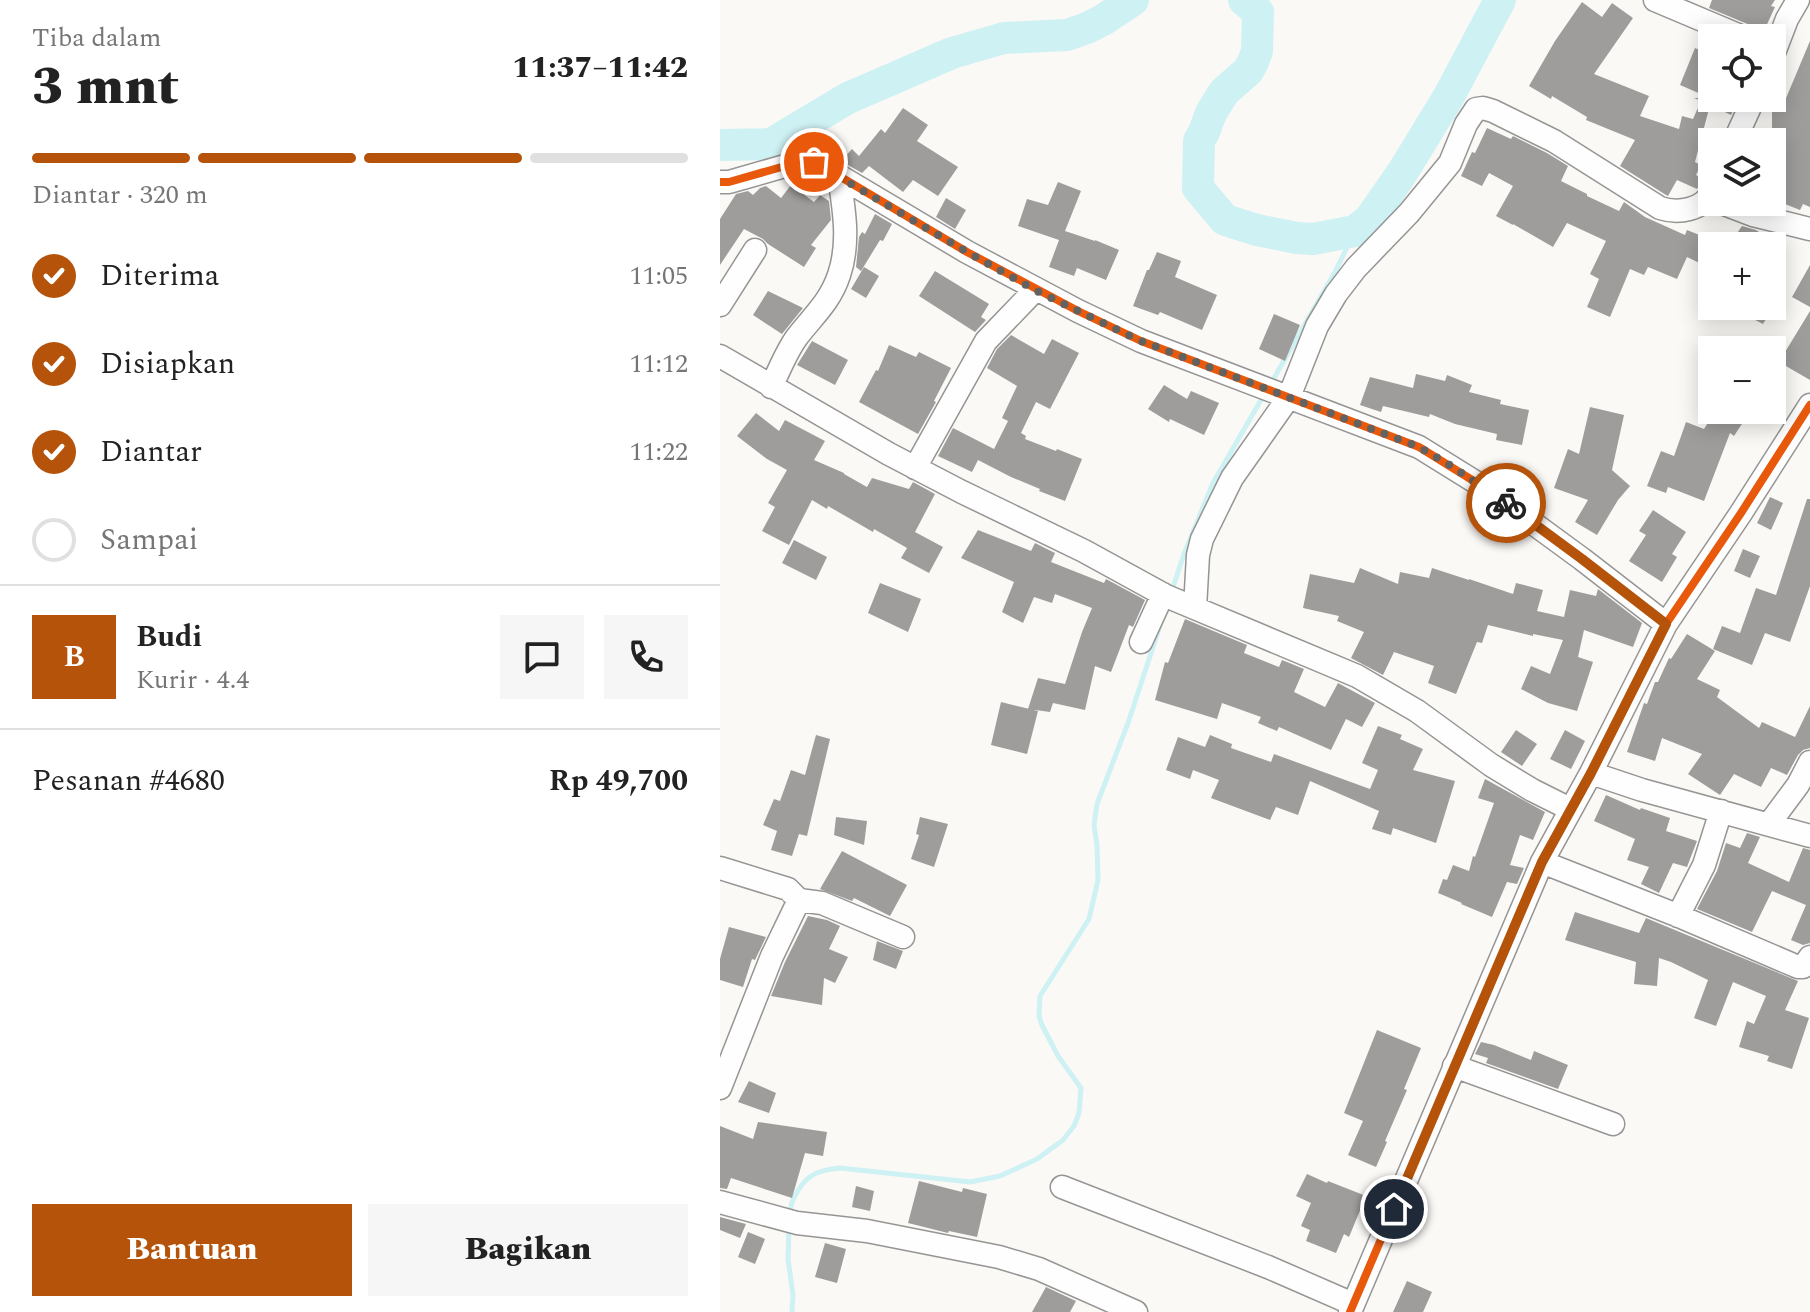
<!DOCTYPE html>
<html lang="id">
<meta charset="utf-8">
<style>
body{margin:0;font-family:Spectral,serif;background:#f6f6f6;color:#222;height:100vh;display:flex;flex-direction:column;font-size:30px;white-space:nowrap}
*{box-sizing:border-box;margin:0}
p{font-size:26px;color:#767676}
.icon{flex:none;width:44px;height:44px;fill:none;stroke:currentColor;stroke-width:2;stroke-linecap:round;stroke-linejoin:round}
.map{position:relative;flex:1;overflow:hidden}
.sheet{display:flex;flex-direction:column;background:#fff;width:720px}
.sheet>*{flex:none}
.buttons{position:absolute;left:978px;top:24px;display:grid;gap:16px}
.buttons a{display:grid;place-items:center;width:88px;height:88px;border-radius:0px;background:#fff;box-shadow:0 4px 20px #0003;font-size:40px}
.pin{position:absolute;display:grid;place-items:center;width:68px;height:68px;color:#fff;margin:-34px;border:4px solid #fff;border-radius:50%;box-shadow:0 2px 8px #0007}
.courier{position:absolute;display:grid;place-items:center;width:80px;height:80px;margin:-40px;border:6px solid #b45309;border-radius:50%;background:#fff;color:#222;box-shadow:0 2px 10px #0007}
.overview em{font-style:normal;font-weight:800}
.overview div{display:flex;flex-direction:column-reverse}
.overview{display:flex;align-items:center;justify-content:space-between;height:136px;padding:0 32px}
h1{font-size:52px;font-weight:800;line-height:60px}
.bar{display:grid;grid-template-columns:repeat(4,1fr);gap:12px 8px;align-content:center;height:96px;padding:0 32px}
.bar i{height:10px;border-radius:6px;background:#e0e0e0}
.bar .on{background:#b45309}
.bar p{grid-column:span 4}
.line{display:flex;align-items:center;gap:20px;padding:0 32px;border-top:2px solid #e0e0e0}
.line div{flex:1}
.round{display:grid;place-items:center;flex:none;width:84px;height:84px;border-radius:0px;background:#f6f6f6}
ol{padding:0 32px;list-style:none}
li{display:flex;align-items:center;gap:24px;height:88px}
li p{margin-inline-start:auto}
li .icon{padding:8px;border-radius:50%;background:#b45309;color:#fff;stroke-width:4}
li:last-child{color:#767676}
li i{width:44px;height:44px;border:4px solid #e0e0e0;border-radius:50%}
.button{display:flex;gap:16px;margin-top:auto;padding:16px 32px}
.button a{flex:1;height:92px;border-radius:0px;background:#b45309;color:#fff;font-size:32px;font-weight:800;line-height:92px;text-align:center}
.button a+a{background:#f6f6f6;color:#222}
main{display:flex;flex:1;min-height:0}
.map>svg:first-child{display:block}
</style>
<main>
<section class="sheet">
<div class="overview"><div><h1>3 mnt</h1><p>Tiba dalam</p></div><em>11:37–11:42</em></div>
<div class="bar"><i class="on"></i><i class="on"></i><i class="on"></i><i></i><p>Diantar · 320 m</p></div>
<ol>
<li><svg class="icon" aria-label="check" viewBox="0 0 24 24"><path d="M5 12l5 5 9-10"/></svg>Diterima<p>11:05</p></li>
<li><svg class="icon" aria-label="check" viewBox="0 0 24 24"><path d="M5 12l5 5 9-10"/></svg>Disiapkan<p>11:12</p></li>
<li><svg class="icon" aria-label="check" viewBox="0 0 24 24"><path d="M5 12l5 5 9-10"/></svg>Diantar<p>11:22</p></li>
<li><i></i>Sampai</li>
</ol>
<div class="line" style="height:144px"><b class="round" style="background:#b45309;color:#fff">B</b><div><b>Budi</b><p>Kurir · 4.4</p></div><a class="round"><svg class="icon" aria-label="chat" viewBox="0 0 24 24"><path d="M4 5h16v11H9l-5 4z"/></svg></a><a class="round"><svg class="icon" aria-label="phone" viewBox="0 0 24 24"><path d="M5 4h4l2 5-3 2q2 4 5 5l2-3 5 2v4C11 20 4 13 5 4z"/></svg></a></div>
<div class="line" style="height:104px"><div>Pesanan #4680</div><b>Rp 49,700</b></div>
<div class="button"><a>Bantuan</a><a>Bagikan</a></div>
</section>
<div class="map">
<svg width="1090" height="1312" viewBox="0 0 1090 1312">
<rect width="100%" height="100%" fill="#fbf9f6"/>
<g fill="none" stroke-linecap="round" stroke-linejoin="round">
<!-- stream -->
<path stroke="#cef1f4" stroke-width="5" d="M550 385 615 272 635 231
M451 593 464 554 493 483 545 393
M70 1215C70 1204 73 1199 79 1189 89 1173 101 1170 120 1168L250 1182 280 1176 317 1159 343 1140 354 1126 359 1113 361 1088 338 1056 322 1025 319 1016 320 996 369 919 378 880 377 845 374 825 377 804 408 723 440 626
M69 1225 68 1259 73 1295 72 1312"/>
<!-- river -->
<path stroke="#cef1f4" stroke-width="32" d="M524 0 538 12 537 51 533 62 528 71 504 92 491 113 484 132 479 141 478 188 505 220 537 230 577 238 593 239 635 231 650 219 682 173 729 96 780 0
M0 145 51 144 128 98 232 53 284 38 347 35 367 28 383 20 413 0"/>
</g>
<!-- building -->
<path fill="#9f9d9b" d="M992 0H1055L1051 6 1055 7 1043 33 1030 25 989 8Z
M862 2 882 17 892 3 913 18 874 74 929 96 920 116 959 129 962 116 973 119 981 101 974 98H982L983 95 960 85 975 48 992 55V98H1019L1011 115 990 105 975 162 981 165 976 175 984 180 977 189 957 180 948 196 946 195 900 166 915 140 866 120 867 117 832 96 831 99 809 86 835 41Z
M1090 41V207L1083 204 1080 210 1052 199V103L1056 105 1058 100 1064 103Z
M183 108 208 125 197 141 238 167 218 196 193 180 183 192 149 166 142 173 121 161 132 149 139 156 161 129 165 133Z
M767 128 791 139 793 136 827 153 848 166 841 181 867 194V196L899 211 904 202 925 217 965 235 967 230 992 240V269L967 257 957 279 928 267 924 275 910 269 890 317 867 307 879 279 870 274 886 241 847 223 833 247 793 224V225L776 216 793 186 769 173 762 186 741 176 752 152 755 153Z
M338 182 361 191 345 231 375 241V240L399 250 386 280 357 268 354 276 329 267 339 240 298 226 307 199 328 205Z
M71 185 94 202 100 195 109 201 111 220 91 245 96 248 84 267 48 244 43 239 24 229 0 265V219L16 194 28 191 33 195 40 188 46 186 61 198Z
M226 198 246 210 235 229 216 217Z
M155 214 172 224 163 241 160 240 141 271 136 267 139 237 142 232 145 234Z
M1022 226 1036 230 1060 246H1008Z
M437 252 461 261 455 277 497 295 482 330 440 312 438 315 413 306 427 270H429Z
M1090 265V307L1072 297Z
M144 267 159 276 146 298 131 289Z
M215 271 269 304 261 317 266 320 255 332 199 296Z
M48 291 83 308 62 334 33 315Z
M1008 306H1054L1043 324Z
M1090 311V380L1059 362Z
M554 314 580 325 565 361 539 349Z
M291 335 324 354 332 339 359 353 330 409 316 402 301 433 306 436 305 439 336 451 337 449 362 459 345 501 319 491 320 489 291 477 258 460 252 472 218 456 233 428 274 449 288 421 282 418 297 386 267 368 277 349Z
M92 341 128 360 115 385 77 365Z
M169 345 196 357 199 352 231 368 214 401 216 402 198 434 139 402 156 370 158 371Z
M696 374 725 381 727 375 752 385 749 392 781 400 780 404 809 410 802 445 776 440 777 434 735 424 710 414 709 417 663 406 661 412 640 405 650 377 693 388Z
M444 385 467 399 471 391 499 403 484 435 450 419 449 422 428 409Z
M870 407 904 415 892 470 910 486 898 500 877 535 855 522 868 500 834 488 848 449 859 454Z
M996 410H1031L1014 436 1010 433 984 501 948 487 946 493 927 486 941 451 954 456 966 422 984 429Z
M36 413 59 431 65 420 105 441 94 460 124 473V474L147 487 152 478 189 489 193 482 215 494 195 532 223 547 209 573 181 558 187 548 154 529 153 532 108 506 107 509 92 500 69 545 42 531 55 507 48 503 67 470 47 459 17 436Z
M1050 497 1063 503 1051 530 1037 523Z
M1087 499H1090V586L1070 642 1045 633 1032 665 993 649 1002 626 1020 633 1036 588 1056 595Z
M933 510 966 532 952 554 957 557 942 582 909 561 926 535 919 531Z
M258 530 311 551 315 543 335 553 331 562 384 583 386 579 425 600 413 627 409 625 391 672 375 666 365 710 333 703 330 712 308 709 318 678 345 684 362 632 372 608 335 594 332 603 314 597 303 623 282 612 294 582 241 558Z
M74 540 107 557 96 580 62 563Z
M1023 549 1040 556 1030 578 1014 571Z
M640 568 678 584 680 572 709 578 712 568 749 580V579L793 594 796 583 823 590 817 611 844 617 850 590 876 596 878 589 922 623 913 647 864 630 858 657 873 662 857 711 828 703 801 689 811 666 830 674 843 640 813 634V636L768 625 762 643 757 642 736 694 708 683 714 666 674 652 663 675 631 658 644 632 617 621 619 616 583 608 590 574 634 583Z
M160 583 201 599 188 632 148 613Z
M465 619 527 645 524 653 559 667 562 660 584 669 574 692 605 707 618 683 655 703 642 727 626 719 611 750 559 727 557 731 538 723 541 717 502 703 497 719 435 700 445 662 448 663Z
M967 634 995 651 977 679 1000 690 997 697 1039 728 1042 722 1075 737 1090 706V748L1083 750 1078 755 1067 775 1051 768 1041 787 1014 774 1000 795 968 774 982 754 942 738 935 761 907 752 924 703 927 704 935 682H938L949 658 951 659Z
M281 702 318 711 307 754 271 745Z
M658 726 682 735 680 739 703 749 693 770 735 781 716 843 673 828 671 835 652 829 659 811 590 781 578 815 556 807 550 820 491 798 499 780 473 770 470 779 446 770 458 737 485 747 490 735 512 744 511 748 551 762 554 754 650 789 658 770 642 763Z
M796 730 817 744 802 766 781 752Z
M845 730 865 741 851 769 830 759Z
M96 735 110 739 87 836 79 834 72 856 51 850 57 831 43 825 54 799 60 801 71 770 85 775Z
M765 779 825 812 813 840 800 835 790 865 804 868 797 884 787 882 772 917 741 904 742 903 718 893 723 879 727 880 733 865 749 871 753 856 755 857 774 803 758 798Z
M886 795 920 810 921 808 950 818 946 831 977 841 967 867 953 863 939 893 921 884 929 867 907 860 915 839 874 821Z
M116 817 147 821 144 845 114 835Z
M200 817 228 824 214 867 191 859 199 835 196 834Z
M1027 833 1040 837 1028 863 1069 882 1083 848 1090 850V943L1083 945 1071 940 1086 905 1052 891 1032 932 977 909 997 871 1006 843 1020 848Z
M122 851 187 885 170 916 134 898 132 901 100 889Z
M855 912 919 933 926 918 1078 981 1065 1010 1089 1018 1072 1069 1047 1061 1049 1056 1019 1047 1027 1021 1034 1024 1046 996 1013 982 996 1026 974 1018 988 980 951 962 939 958 937 986 914 984 916 962 845 940Z
M88 916 107 920 120 926 109 949 128 957 115 983 104 978 102 1005 51 996 65 962Z
M9 927 46 937 35 960 32 959 23 987 0 980V959Z
M157 941 183 951 176 969 153 960Z
M657 1030 701 1048 684 1089 687 1090 665 1141 667 1142 656 1167 628 1155 643 1121 624 1113Z
M761 1042 774 1045 811 1060 814 1051 848 1065 838 1089 766 1063 768 1058 755 1054Z
M29 1081 56 1093 49 1113 18 1102Z
M38 1122 107 1132 103 1156 85 1153 72 1198 11 1178 7 1189 0 1188V1126L33 1139Z
M587 1174 607 1183 608 1181 646 1196 629 1237 624 1234 616 1253 586 1241 590 1230 581 1226 591 1203 576 1196Z
M199 1181 242 1192 243 1188 267 1194 257 1237 229 1231 228 1233 188 1223Z
M136 1186 154 1191 150 1211 132 1207Z
M0 1217 26 1224 20 1238 0 1230Z
M28 1232 45 1239 35 1264 18 1257Z
M105 1243 126 1249 117 1283 95 1277Z
M687 1281 712 1292 703 1312H673Z
M326 1287 356 1301 350 1312H312Z"/>
<g fill="none" stroke-linecap="round" stroke-linejoin="round">
<!-- street casing -->
<g stroke="#969594" stroke-width="25">
<path id="street" d="M935 0 1025 38
M1052 58 1067 19 1078 0
M1014 142 1034 98
M0 182H9L79 162H94L104 167 247 252 358 311 421 341 699 447 765 488 862 559 946 624
M999 202 1033 215 1090 229
M0 305 35 250
M0 356 169 454 242 492 364 551 446 596 637 676 697 711 771 765 812 790 850 809
M51 387C59 371 66 352 77 337 93 316 110 302 119 275 130 243 124 209 119 176
M195 468 266 341 315 290
M475 608 478 555 482 539 512 478 569 397 597 326 616 294 636 268 689 213 730 163 746 124 756 109 763 108 773 111 834 141 940 208C958 214 984 210 992 191
M421 642 443 594
M871 773 922 790 1090 836
M1049 824 1078 785 1090 762
M822 862 954 914 1078 967H1083L1090 957
M0 868 68 889 79 900 102 903 183 937
M958 916 984 865 1001 811
M734 1066 893 1124
M0 1088 52 956 79 900
M342 1187 548 1267 633 1304
M0 1202 77 1223 147 1231 279 1257 319 1269 416 1312
M630 1312 822 862 871 773 946 624 1021 513 1090 405"/>
</g>
<!-- street -->
<use href="#street" stroke="#fefefe" stroke-width="22"/>
<!-- cycleway casing -->
<g stroke="#fff" stroke-width="13">
<path id="cycleway" d="M0 182H9L79 162H94L104 167 247 252 358 311 421 341 699 447 765 488 862 559 946 624
M630 1312 822 862 871 773 946 624 1021 513 1090 405"/>
</g>
<!-- cycleway -->
<use href="#cycleway" stroke="#e8590c" stroke-width="8"/>
</g>
<g fill="none" stroke-linecap="round" stroke-linejoin="round">
<!-- done -->
<path stroke="#626260" stroke-width="8" stroke-dasharray="0 14.4" d="M94 162 247 252 315 290 379 321 421 341 699 447 728 464 786 503"/>
<!-- route -->
<path stroke="#b45309" stroke-width="10" d="M674 1209 822 862 871 773 946 624 862 559 786 503"/>
</g>
</svg>
<div class="buttons">
<a><svg class="icon" aria-label="locate" viewBox="0 0 24 24"><circle cx="12" cy="12" r="6"/><path d="M12 2v4M12 18v4M2 12h4M18 12h4"/></svg></a>
<a><svg class="icon" aria-label="layers" viewBox="0 0 24 24"><path d="M12 4l9 5-9 5-9-5zM3 14l9 5 9-5"/></svg></a>
<a>+</a>
<a>−</a>
</div>
<div class="pin" style="left:94px;top:162px;background:#ea580c"><svg class="icon" aria-label="bag" viewBox="0 0 24 24"><path d="M5 8h14l-1 12H6zM9 8a3 3 0 0 1 6 0"/></svg></div>
<div class="pin" style="left:674px;top:1209px;background:#1f2937"><svg class="icon" aria-label="home" viewBox="0 0 24 24"><path d="M3 11l9-7 9 7M6 9v11h12V9"/></svg></div>
<div class="courier" style="left:786px;top:503px"><svg class="icon" aria-label="bike" viewBox="0 0 24 24"><circle cx="6" cy="16" r="4"/><circle cx="18" cy="16" r="4"/><path d="M6 16l4-8h5l3 8M10 8l3 8H6M13 5h3"/></svg></div>
</div>
</main>
